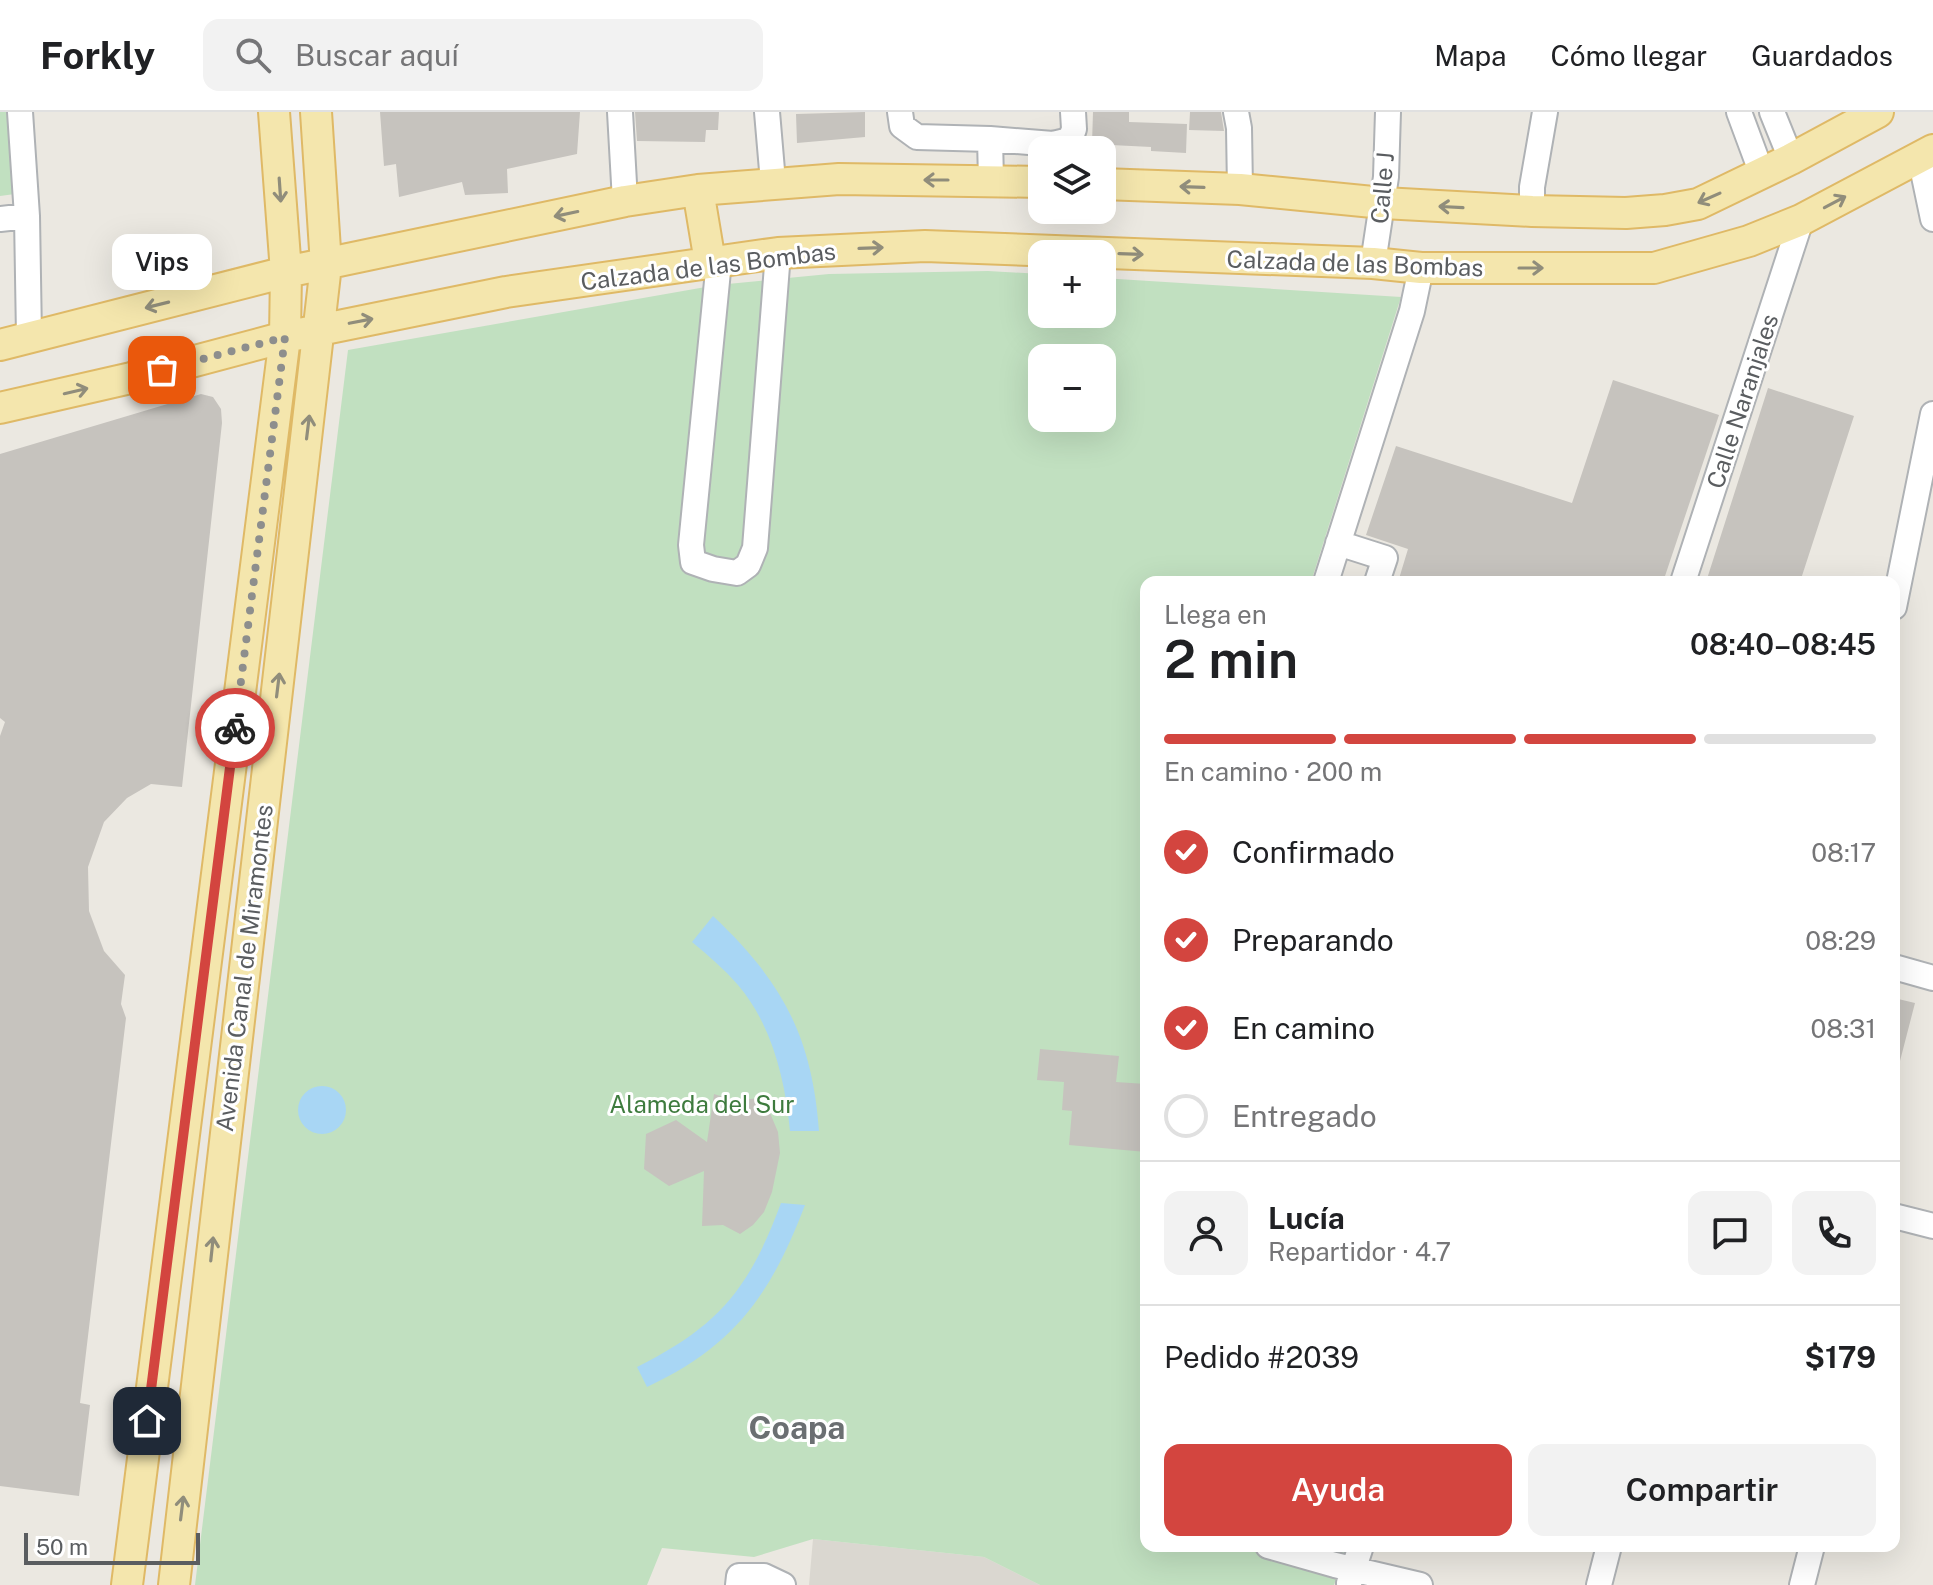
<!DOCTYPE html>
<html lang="es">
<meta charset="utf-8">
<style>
body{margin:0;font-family:"Public Sans",sans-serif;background:#f2f2f2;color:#202124;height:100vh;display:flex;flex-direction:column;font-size:30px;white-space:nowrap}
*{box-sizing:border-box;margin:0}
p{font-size:26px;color:#757577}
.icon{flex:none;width:44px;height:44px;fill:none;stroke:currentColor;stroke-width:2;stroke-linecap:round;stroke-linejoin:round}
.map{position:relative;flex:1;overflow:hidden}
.sheet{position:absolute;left:1140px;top:464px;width:760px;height:976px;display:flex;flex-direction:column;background:#fff;border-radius:16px;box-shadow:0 8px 32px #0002}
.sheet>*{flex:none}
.tools{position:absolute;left:1028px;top:24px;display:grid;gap:16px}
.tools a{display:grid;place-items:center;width:88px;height:88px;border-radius:16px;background:#fff;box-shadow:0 8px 32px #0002;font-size:40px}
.scale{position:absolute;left:24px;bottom:20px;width:176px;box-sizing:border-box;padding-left:8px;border:4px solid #5a5d60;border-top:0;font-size:22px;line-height:28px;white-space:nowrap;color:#5a5d60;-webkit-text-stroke:6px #fff;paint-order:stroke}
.pin{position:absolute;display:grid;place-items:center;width:68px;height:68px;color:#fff;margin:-34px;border-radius:16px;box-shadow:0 4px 12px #0006}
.courier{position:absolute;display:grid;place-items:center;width:80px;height:80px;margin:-40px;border:6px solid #d3453f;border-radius:50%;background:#fff;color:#222;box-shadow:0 2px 10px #0007}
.bubble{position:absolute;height:56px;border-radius:16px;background:#fff;box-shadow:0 8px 32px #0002;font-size:26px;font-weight:600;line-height:56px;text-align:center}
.headline em{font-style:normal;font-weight:600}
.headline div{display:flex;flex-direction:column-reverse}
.headline{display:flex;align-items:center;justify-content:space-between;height:136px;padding:0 24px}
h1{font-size:52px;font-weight:600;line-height:60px}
.bar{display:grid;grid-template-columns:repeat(4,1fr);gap:12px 8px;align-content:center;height:96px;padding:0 24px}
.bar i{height:10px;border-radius:6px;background:#e0e0e0}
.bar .selected{background:#d3453f}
.bar p{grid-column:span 4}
.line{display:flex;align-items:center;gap:20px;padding:0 24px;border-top:2px solid #e0e0e0}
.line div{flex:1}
.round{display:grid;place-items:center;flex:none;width:84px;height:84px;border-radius:16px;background:#f2f2f2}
ol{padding:0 24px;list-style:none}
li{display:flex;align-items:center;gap:24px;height:88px}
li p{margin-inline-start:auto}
li .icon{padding:8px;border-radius:50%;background:#d3453f;color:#fff;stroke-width:4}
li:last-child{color:#757577}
li i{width:44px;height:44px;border:4px solid #e0e0e0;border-radius:50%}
.cta{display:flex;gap:16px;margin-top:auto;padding:16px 24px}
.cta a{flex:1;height:92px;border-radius:16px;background:#d3453f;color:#fff;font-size:32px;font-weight:600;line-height:92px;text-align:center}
.cta a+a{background:#f2f2f2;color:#202124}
header{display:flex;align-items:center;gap:48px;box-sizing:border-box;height:112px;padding:0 40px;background:#fff;border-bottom:2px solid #e0e0e0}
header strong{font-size:38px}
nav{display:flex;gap:44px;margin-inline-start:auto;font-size:28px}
.search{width:560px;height:72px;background:#f2f2f2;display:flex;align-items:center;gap:20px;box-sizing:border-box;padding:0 28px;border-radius:16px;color:#757577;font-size:30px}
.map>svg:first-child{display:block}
</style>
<header>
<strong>Forkly</strong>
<div class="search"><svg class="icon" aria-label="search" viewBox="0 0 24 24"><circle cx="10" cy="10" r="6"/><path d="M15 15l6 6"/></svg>Buscar aquí</div>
<nav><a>Mapa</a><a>Cómo llegar</a><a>Guardados</a></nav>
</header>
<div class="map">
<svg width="1933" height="1473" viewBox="0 0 1933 1473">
<rect width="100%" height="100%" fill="#ebe8e1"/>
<!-- education -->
<path fill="#dad7d0" d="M813 1427 984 1445 1040 1473H809Z"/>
<!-- green -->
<path fill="#c1e0c0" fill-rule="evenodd" d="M0 0H10L15 82 0 84Z
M988 159 1042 162V202H1102V166L1401 185 1311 470H1146V1434H1347L1334 1473H1040L984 1445 813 1427 754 1445 662 1436 647 1473H195L348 238 717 173 829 162ZM1042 246H1102V306H1042Z"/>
<!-- water -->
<path fill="#a8d6f4" d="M713 804C782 869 812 924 819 1019H790C785 967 772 913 738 873 724 857 708 843 692 830Z
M298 998a24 24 0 1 1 48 0a24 24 0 1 1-48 0Z
M781 1091 805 1093C771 1182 735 1234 647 1275L637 1255C719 1214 749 1177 781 1091Z"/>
<!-- building -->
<path fill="#c6c3be" d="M380 0H580L577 42 507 57 508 81 465 83 462 70 399 85 396 52 384 54Z
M635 0H719L718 18H706L705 30 637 29Z
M865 0V25L797 31 796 2Z
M1093 0H1129V10L1187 12 1186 41 1151 39V35L1092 32Z
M1190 0H1221L1224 19 1189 18Z
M1613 268 1719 303 1663 470H1398L1408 437 1366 423 1396 334 1572 391Z
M1768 276 1854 304 1800 470H1706Z
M201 282 213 285 221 297 222 311 182 675 151 672 127 686 104 710 88 755 89 799 104 839 125 863 121 892 126 906 80 1291 90 1293 79 1384 0 1374V624L5 610 0 606V342Z
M1894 886 1915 891 1900 949 1894 948Z
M1040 937 1119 944 1116 970 1146 972V1040L1069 1033 1072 999 1062 998 1064 970 1037 968Z
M714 982 736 989 758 986 770 1001 778 1020 780 1041 772 1080 764 1100 753 1113 740 1122 723 1113 702 1114 704 1059 669 1074 644 1057 646 1022 676 1008 707 1030Z"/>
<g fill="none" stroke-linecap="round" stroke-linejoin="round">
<!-- minor casing -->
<g stroke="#afb2b5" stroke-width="28">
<path id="minor" d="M20 0 27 104 29 225
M620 0 625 89
M767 0 773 70
M900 0 902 14 917 25 990 27
M1236 0 1239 16 1240 77
M1739 0 1762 62
M1772 0 1791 47
M1920 45 1933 107
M991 68 990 27 1053 32 1070 28 1074 17 1073 0
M1532 99V75L1545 0
M0 107 27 104
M719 149 691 433 693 450 713 457 737 461 748 453 755 436 778 141
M1373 151 1386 65 1388 0
M1338 431 1385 446 1377 470
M1326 470 1412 199 1421 156
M1683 470 1801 108
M1894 495 1933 302
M1894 855 1933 866
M1894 1104 1933 1114
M1268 1434 1335 1453 1420 1473
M1349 1471 1361 1434
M738 1473 739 1464H764L783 1473
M1599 1473 1609 1434
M1802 1473 1812 1434"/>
</g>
<!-- major casing -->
<g stroke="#dfb966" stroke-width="34">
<path id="major" d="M1102 72 1240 77 1383 91 1532 99 1626 101 1665 98 1698 92 1791 47 1878 0
M698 78 710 150
M0 233 286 160 625 89 698 78 839 67 1042 70
M0 296 131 266 285 225 506 180 778 141 925 134 1373 151 1421 156H1654L1749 129 1801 108 1933 38
M127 1473 285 225 286 160 274 0
M174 1473 326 153 316 0"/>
</g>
<!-- minor -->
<use href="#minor" stroke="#fff" stroke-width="24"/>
<!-- major -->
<use href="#major" stroke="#f4e6ad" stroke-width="30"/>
</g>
<!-- one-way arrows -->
<defs><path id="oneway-shaft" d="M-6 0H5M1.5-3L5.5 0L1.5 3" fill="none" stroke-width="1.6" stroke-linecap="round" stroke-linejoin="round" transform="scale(2)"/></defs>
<g stroke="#908d7b">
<use href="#oneway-shaft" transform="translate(936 68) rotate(-180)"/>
<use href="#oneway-shaft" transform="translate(1192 75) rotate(-178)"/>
<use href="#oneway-shaft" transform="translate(280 78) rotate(86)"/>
<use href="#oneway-shaft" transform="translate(1709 86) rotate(156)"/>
<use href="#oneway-shaft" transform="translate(1835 90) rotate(-28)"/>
<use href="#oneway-shaft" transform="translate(1451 95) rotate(-177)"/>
<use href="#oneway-shaft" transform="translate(566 102) rotate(168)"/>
<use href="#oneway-shaft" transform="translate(871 136) rotate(-2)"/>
<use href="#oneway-shaft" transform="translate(1131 142) rotate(2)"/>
<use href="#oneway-shaft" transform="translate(1531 156)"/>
<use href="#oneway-shaft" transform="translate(157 193) rotate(166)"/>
<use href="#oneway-shaft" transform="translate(361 209) rotate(-11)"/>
<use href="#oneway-shaft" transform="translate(76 279) rotate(-13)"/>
<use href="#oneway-shaft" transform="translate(308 315) rotate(-83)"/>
<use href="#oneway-shaft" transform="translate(278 573) rotate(-83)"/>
<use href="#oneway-shaft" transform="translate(212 1137) rotate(-84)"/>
<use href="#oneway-shaft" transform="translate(182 1396) rotate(-83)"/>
</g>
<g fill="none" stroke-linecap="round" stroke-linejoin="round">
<!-- done -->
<path stroke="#8d8e8d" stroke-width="8" stroke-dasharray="0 14.4" d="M162 258 285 225 235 616"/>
<!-- route -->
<path stroke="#d3453f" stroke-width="10" d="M147 1309 235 616"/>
</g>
<g text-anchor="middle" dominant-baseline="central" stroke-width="6" stroke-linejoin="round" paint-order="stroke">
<!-- street labels -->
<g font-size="24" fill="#5a5d60" stroke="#fff">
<text transform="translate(1382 76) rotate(-85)">Calle J</text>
<text transform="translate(1355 151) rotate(2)">Calzada de las Bombas</text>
<text transform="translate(708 154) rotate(-7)">Calzada de las Bombas</text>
<text transform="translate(1742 289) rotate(-72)">Calle Naranjales</text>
<text transform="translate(244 856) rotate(-83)">Avenida Canal de Miramontes</text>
</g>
<!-- park labels -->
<g font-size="24" fill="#3e7b3e" stroke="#fff">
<text x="702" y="992">Alameda del Sur</text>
</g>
<!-- district labels -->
<g font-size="32" font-weight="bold" fill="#6b6f72" stroke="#fff">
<text x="797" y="1315">Coapa</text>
</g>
</g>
</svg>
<div class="tools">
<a><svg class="icon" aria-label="layers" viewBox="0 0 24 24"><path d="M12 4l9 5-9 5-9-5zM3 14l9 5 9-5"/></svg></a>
<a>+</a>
<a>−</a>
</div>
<div class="scale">50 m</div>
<div class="pin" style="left:162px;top:258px;background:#ea580c"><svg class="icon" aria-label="bag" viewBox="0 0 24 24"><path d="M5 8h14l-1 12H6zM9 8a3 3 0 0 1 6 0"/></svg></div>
<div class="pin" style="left:147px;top:1309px;background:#1f2937"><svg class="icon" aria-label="home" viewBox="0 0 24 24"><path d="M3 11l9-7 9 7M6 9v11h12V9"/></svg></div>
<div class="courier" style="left:235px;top:616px"><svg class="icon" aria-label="bike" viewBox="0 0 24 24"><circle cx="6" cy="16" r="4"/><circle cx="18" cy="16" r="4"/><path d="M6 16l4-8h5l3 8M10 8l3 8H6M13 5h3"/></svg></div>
<div class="bubble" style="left:112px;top:122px;width:100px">Vips</div>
<section class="sheet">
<div class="headline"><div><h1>2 min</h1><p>Llega en</p></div><em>08:40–08:45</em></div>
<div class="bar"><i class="selected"></i><i class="selected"></i><i class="selected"></i><i></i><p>En camino · 200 m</p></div>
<ol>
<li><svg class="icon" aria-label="check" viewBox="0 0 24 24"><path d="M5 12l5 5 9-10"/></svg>Confirmado<p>08:17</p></li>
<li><svg class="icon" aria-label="check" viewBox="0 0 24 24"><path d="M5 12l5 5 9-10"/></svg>Preparando<p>08:29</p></li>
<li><svg class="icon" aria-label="check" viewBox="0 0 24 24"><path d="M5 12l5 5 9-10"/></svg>En camino<p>08:31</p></li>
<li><i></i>Entregado</li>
</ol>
<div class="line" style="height:144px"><a class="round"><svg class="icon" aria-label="person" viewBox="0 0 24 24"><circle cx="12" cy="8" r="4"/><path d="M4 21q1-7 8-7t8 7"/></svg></a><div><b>Lucía</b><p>Repartidor · 4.7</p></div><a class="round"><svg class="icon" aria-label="chat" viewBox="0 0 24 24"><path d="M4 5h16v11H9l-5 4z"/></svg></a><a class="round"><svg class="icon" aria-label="phone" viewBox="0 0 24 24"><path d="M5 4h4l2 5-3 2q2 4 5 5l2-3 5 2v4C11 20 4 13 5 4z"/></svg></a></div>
<div class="line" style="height:104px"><div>Pedido #2039</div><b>$179</b></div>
<div class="cta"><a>Ayuda</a><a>Compartir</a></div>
</section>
</div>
